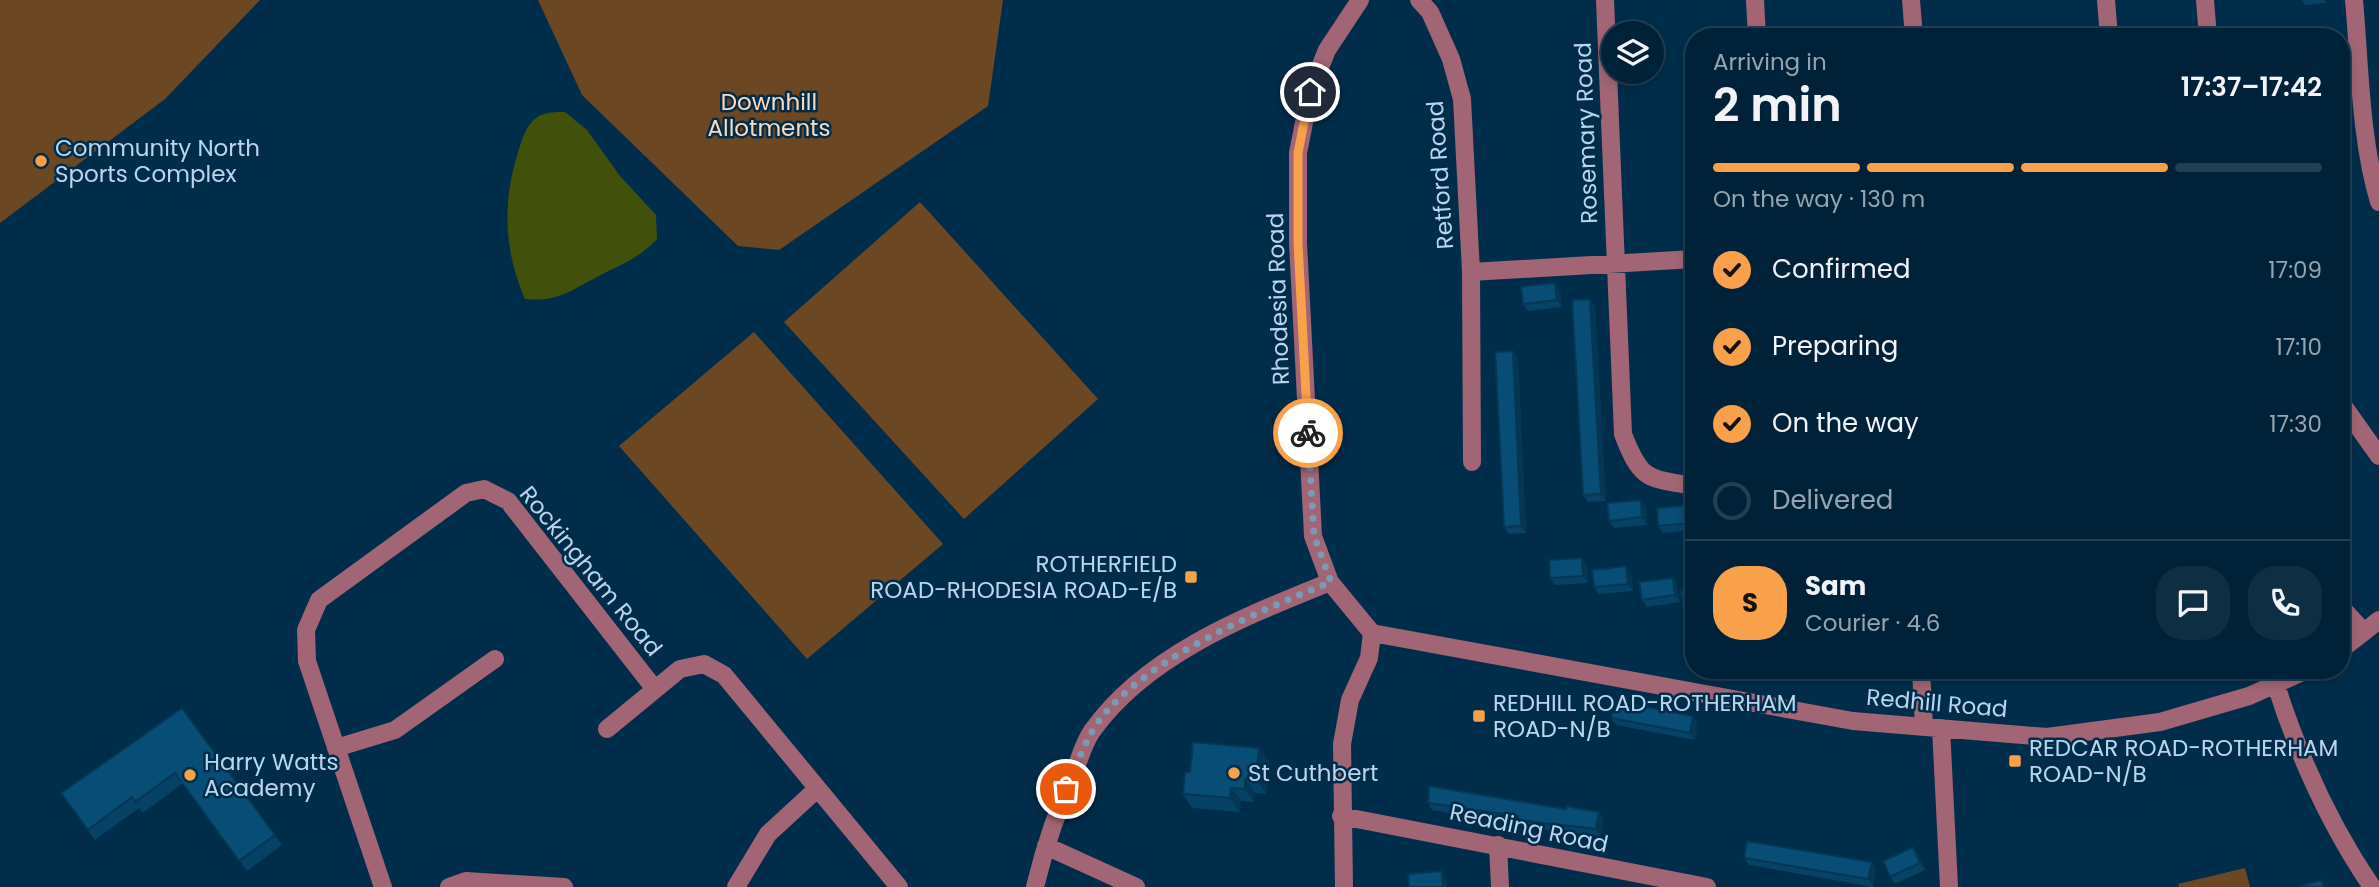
<!DOCTYPE html>
<meta charset="utf-8">
<style>
body{margin:0;font-family:Poppins,sans-serif;background:#0e2f43;color:#f1f3f6;height:100vh;display:flex;flex-direction:column;font-size:26px;white-space:nowrap}
*{box-sizing:border-box;margin:0}
p{font-size:23px;color:#95a4ae}
.icon{flex:none;width:38px;height:38px;fill:none;stroke:currentColor;stroke-width:2;stroke-linecap:round;stroke-linejoin:round}
.map{position:relative;flex:1;overflow:hidden}
.details{position:absolute;left:1685px;top:28px;width:665px;height:651px;display:flex;flex-direction:column;background:#002238;border-radius:28px;box-shadow:0 4px 10px #0003,0 0 0 2px #223f53}
.details>*{flex:none}
.tools{position:absolute;left:1601px;top:21px;display:grid;gap:14px}
.tools a{display:grid;place-items:center;width:63px;height:63px;border-radius:50%;background:#002238;box-shadow:0 4px 10px #0003,0 0 0 2px #223f53;font-size:35px}
.pin{position:absolute;display:grid;place-items:center;width:60px;height:60px;color:#fff;margin:-30px;border:4px solid #fff;border-radius:50%;box-shadow:0 2px 7px #0007}
.courier{position:absolute;display:grid;place-items:center;width:70px;height:70px;margin:-35px;border:5px solid #f8a14a;border-radius:50%;background:#fff;color:#222;box-shadow:0 2px 9px #0007}
.headline em{font-style:normal;font-weight:600}
.headline div{display:flex;flex-direction:column-reverse}
.headline{display:flex;align-items:center;justify-content:space-between;height:119px;padding:0 28px}
h1{font-size:46px;font-weight:600;line-height:52px}
.bar{display:grid;grid-template-columns:repeat(4,1fr);gap:10px 7px;align-content:center;height:84px;padding:0 28px}
.bar i{height:9px;border-radius:5px;background:#223f53}
.bar .active{background:#f8a14a}
.bar p{grid-column:span 4}
.line{display:flex;align-items:center;gap:18px;padding:0 28px;border-top:2px solid #223f53}
.line div{flex:1}
.round{display:grid;place-items:center;flex:none;width:74px;height:74px;border-radius:28px;background:#0e2f43}
ol{padding:0 28px;list-style:none}
li{display:flex;align-items:center;gap:21px;height:77px}
li p{margin-inline-start:auto}
li .icon{padding:7px;border-radius:50%;background:#f8a14a;color:#111;stroke-width:4}
li:last-child{color:#95a4ae}
li i{width:38px;height:38px;border:4px solid #223f53;border-radius:50%}
.map>svg:first-child{display:block}
</style>
<div class="map">
<svg width="2379" height="887" viewBox="0 0 2379 887">
<rect width="100%" height="100%" fill="#002d4a"/>
<!-- green -->
<path fill="#6c4723" d="M0 0H260L165 99 0 223Z
M538 0H1003L988 106 779 250 738 246 582 95Z
M920 202 1098 399 964 519 784 322Z
M754 332 943 544 807 659 619 446Z
M2245 868 2250 887H2179L2178 884Z"/>
<!-- water -->
<path fill="#41510b" d="M565 112 587 130 620 176 656 215 657 239C637 260 621 264 597 277 572 290 555 303 525 299 504 251 502 203 518 152 523 138 525 125 539 116 546 112 557 112 565 112Z"/>
<g fill="none" stroke-linecap="round" stroke-linejoin="round">
<!-- minor -->
<path stroke="#a16575" stroke-width="18" d="M1360 0 1327 50 1310 92 1298 153V243L1313 536 1330 582 1372 633
M1419 0 1430 12 1451 59 1462 99 1471 272 1472 462
M1605 0 1623 434C1641 481 1647 478 1694 486
M1755 0 1757 37
M1911 0 1914 37
M2106 0 2109 37
M2205 0 2208 37
M2354 0C2360 67 2360 138 2379 202
M1471 272 1694 259
M2342 404 2379 456
M2342 608 2364 632
M1372 633 1853 721 2047 737 2160 722 2249 696 2307 670
M2342 649 2379 620
M1921 670 1924 727
M2276 685C2299 757 2329 824 2372 887
M1941 728 1949 887
M607 729 680 669 704 664 724 675 899 887
M336 748 395 730 495 659
M1341 816 1707 887
M1498 845 1500 887
M1046 846 1136 887
M383 887 307 661 306 630 319 600 466 493 484 489 508 501 654 688
M449 887 466 881 564 887
M736 887 768 834 817 789
M1035 887C1045 845 1059 805 1077 765 1081 754 1085 741 1092 731 1147 654 1246 616 1330 582
M1344 887 1342 744 1350 700 1369 658 1372 633"/>
</g>
<!-- wall -->
<path fill="#064265" d="M2302 0H2325V3L2305 5Z
M1555 283 1560 290 1562 307 1528 311 1523 304Z
M1595 306 1606 501 1588 502 1583 495Z
M1518 358 1526 533 1509 534 1504 527Z
M1641 500 1646 507 1647 525 1614 528 1609 521Z
M1694 511V530L1663 533 1658 526Z
M1582 558 1587 565 1588 583 1555 585 1550 578Z
M1631 573 1633 591 1599 594 1594 587Z
M1673 578 1677 585 1680 602 1647 607 1642 600Z
M1694 590V615L1688 616 1683 609Z
M182 708 282 845 247 871 183 783 143 813 139 808 95 840 61 793Z
M1611 718 1698 723 1695 740 1616 725Z
M1259 748 1269 761 1266 794 1255 793 1254 802 1241 801 1240 812 1192 808 1183 794 1190 772Z
M1428 803 1604 819 1601 836 1539 829 1523 826 1520 823 1432 810Z
M1913 847 1918 854 1925 870 1895 884 1890 877Z
M1744 858 1872 862 1876 869 1873 887 1749 865Z"/>
<!-- shaded-wall -->
<path fill="#053653" d="M1555 283 1560 290 1562 307 1557 300Z
M1590 299 1595 306 1606 501 1601 494Z
M1513 351 1518 358 1526 533 1521 526Z
M1641 500 1646 507 1647 525 1642 517Z
M1690 505 1694 511V526L1692 523Z
M1582 558 1587 565 1588 583 1583 576Z
M1626 566 1631 573 1633 591 1628 584Z
M1673 578 1677 585 1680 602 1675 595Z
M1693 716 1698 723 1695 740 1690 733Z
M1259 748 1269 761 1266 794 1256 780Z
M1245 779 1255 793 1254 802 1245 789Z
M1231 788 1241 801 1240 812 1230 798Z
M1599 812 1604 819 1601 836 1596 829Z
M1913 847 1918 854 1925 870 1920 863Z
M1872 862 1876 869 1873 887 1868 879Z
M1442 871 1447 879V887H1443Z"/>
<!-- building -->
<path fill="#074d76" stroke="#053653" stroke-width="2" d="M1555 283 1557 300 1523 304 1521 286Z
M1590 299 1601 494 1583 495 1572 300Z
M1513 351 1521 526 1504 527 1495 352Z
M1641 500 1642 517 1609 521 1607 503Z
M1690 505 1692 523 1658 526 1657 508Z
M1582 558 1583 576 1550 578 1549 560Z
M1626 566 1628 584 1594 587 1592 570Z
M1673 578 1675 595 1642 600 1639 582Z
M1694 590V607L1683 609 1681 591Z
M1615 701 1693 716 1690 733 1611 718Z
M182 708 275 835 239 861 175 773 135 802 132 797 88 830 61 793Z
M1193 742 1259 748 1256 780 1245 779V789L1231 788 1230 798 1183 794 1185 772H1190Z
M1429 786 1566 809V806L1599 812 1596 829 1534 822 1518 819V816L1428 803Z
M1747 841 1872 862 1868 879 1744 858Z
M1913 847 1920 863 1890 877 1883 861Z
M1442 871 1443 887H1409L1408 874Z
M2321 880 2323 887H2298Z"/>
<g fill="none" stroke-linecap="round" stroke-linejoin="round">
<!-- done -->
<path stroke="#799bb5" stroke-width="7" stroke-dasharray="0 12.6" d="M1066 789C1074 771 1081 752 1090 735 1128 665 1259 611 1331 582L1314 536 1308 433"/>
<!-- route -->
<path stroke="#f8a14a" stroke-width="9" d="M1308 433 1298 243V153L1310 92"/>
</g>
<!-- markers -->
<g fill="#f8a14a" stroke="#002d4a" stroke-width="2.5">
<circle cx="41" cy="161" r="7"/>
<rect x="1184" y="570" width="14" height="14" rx="3.5"/>
<rect x="1472" y="709" width="14" height="14" rx="3.5"/>
<rect x="2008" y="754" width="14" height="14" rx="3.5"/>
<circle cx="1234" cy="773" r="7"/>
<circle cx="190" cy="775" r="7"/>
</g>
<g text-anchor="middle" dominant-baseline="central" stroke-width="5" stroke-linejoin="round" paint-order="stroke">
<!-- park labels -->
<g font-size="23" fill="#ffdaba" stroke="#002d4a">
<text x="769" y="102">Downhill<tspan x="769" dy="26">Allotments</tspan></text>
</g>
<!-- street labels -->
<g font-size="23" fill="#bad6ee" stroke="#002d4a">
<text transform="translate(1586 133) rotate(-92)">Rosemary Road</text>
<text transform="translate(1440 175) rotate(-94)">Retford Road</text>
<text transform="translate(1278 299) rotate(-92)">Rhodesia Road</text>
<text transform="translate(591 571) rotate(51)">Rockingham Road</text>
<text transform="translate(1937 703) rotate(5)">Redhill Road</text>
<text transform="translate(1529 828) rotate(12)">Reading Road</text>
</g>
<!-- poi labels -->
<g font-size="23" fill="#bad6ee" stroke="#002d4a" text-anchor="start">
<text x="55" y="148">Community North<tspan x="55" dy="26">Sports Complex</tspan></text>
<text x="1177" y="564" text-anchor="end">ROTHERFIELD<tspan x="1177" dy="26">ROAD-RHODESIA ROAD-E/B</tspan></text>
<text x="1493" y="703">REDHILL ROAD-ROTHERHAM<tspan x="1493" dy="26">ROAD-N/B</tspan></text>
<text x="2029" y="748">REDCAR ROAD-ROTHERHAM<tspan x="2029" dy="26">ROAD-N/B</tspan></text>
<text x="204" y="762">Harry Watts<tspan x="204" dy="26">Academy</tspan></text>
<text x="1248" y="773">St Cuthbert</text>
</g>
</g>
</svg>
<div class="tools">
<a><svg class="icon" aria-label="layers" viewBox="0 0 24 24"><path d="M12 4l9 5-9 5-9-5zM3 14l9 5 9-5"/></svg></a>
</div>
<div class="pin" style="left:1066px;top:789px;background:#ea580c"><svg class="icon" aria-label="bag" viewBox="0 0 24 24"><path d="M5 8h14l-1 12H6zM9 8a3 3 0 0 1 6 0"/></svg></div>
<div class="pin" style="left:1310px;top:92px;background:#1f2937"><svg class="icon" aria-label="home" viewBox="0 0 24 24"><path d="M3 11l9-7 9 7M6 9v11h12V9"/></svg></div>
<div class="courier" style="left:1308px;top:433px"><svg class="icon" aria-label="bike" viewBox="0 0 24 24"><circle cx="6" cy="16" r="4"/><circle cx="18" cy="16" r="4"/><path d="M6 16l4-8h5l3 8M10 8l3 8H6M13 5h3"/></svg></div>
<section class="details">
<div class="headline"><div><h1>2 min</h1><p>Arriving in</p></div><em>17:37–17:42</em></div>
<div class="bar"><i class="active"></i><i class="active"></i><i class="active"></i><i></i><p>On the way · 130 m</p></div>
<ol>
<li><svg class="icon" aria-label="check" viewBox="0 0 24 24"><path d="M5 12l5 5 9-10"/></svg>Confirmed<p>17:09</p></li>
<li><svg class="icon" aria-label="check" viewBox="0 0 24 24"><path d="M5 12l5 5 9-10"/></svg>Preparing<p>17:10</p></li>
<li><svg class="icon" aria-label="check" viewBox="0 0 24 24"><path d="M5 12l5 5 9-10"/></svg>On the way<p>17:30</p></li>
<li><i></i>Delivered</li>
</ol>
<div class="line" style="height:126px"><b class="round" style="background:#f8a14a;color:#111">S</b><div><b>Sam</b><p>Courier · 4.6</p></div><a class="round"><svg class="icon" aria-label="chat" viewBox="0 0 24 24"><path d="M4 5h16v11H9l-5 4z"/></svg></a><a class="round"><svg class="icon" aria-label="phone" viewBox="0 0 24 24"><path d="M5 4h4l2 5-3 2q2 4 5 5l2-3 5 2v4C11 20 4 13 5 4z"/></svg></a></div>
</section>
</div>
